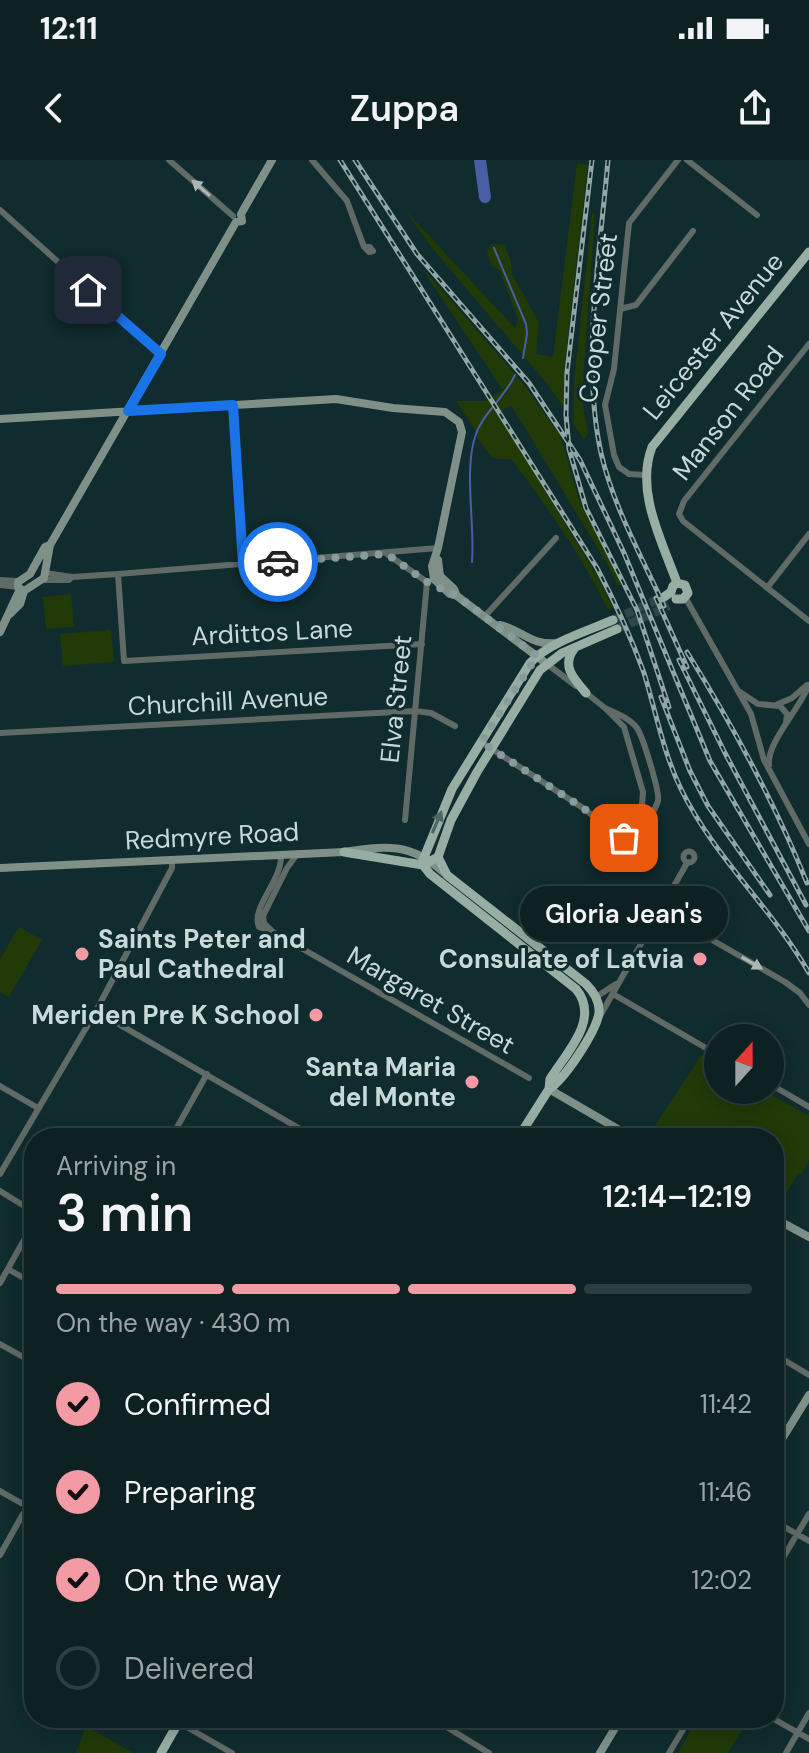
<!DOCTYPE html>
<meta charset="utf-8">
<style>
body{margin:0;font-family:"DM Sans",sans-serif;background:#16292a;color:#f1f3f6;height:100vh;display:flex;flex-direction:column;font-size:30px;white-space:nowrap}
*{box-sizing:border-box;margin:0}
p{font-size:26px;color:#9aa3a5}
.icon{flex:none;width:44px;height:44px;fill:none;stroke:currentColor;stroke-width:2;stroke-linecap:round;stroke-linejoin:round}
.map{position:relative;flex:1;overflow:hidden}
.drawer{position:absolute;left:24px;top:968px;width:760px;height:600px;display:flex;flex-direction:column;background:#0d2122;border-radius:32px;box-shadow:0 4px 20px #0003,0 0 0 2px #2d3e40}
.drawer>*{flex:none}
.needle{width:52px;rotate:21deg}
.controls{position:absolute;left:704px;top:864px;display:grid;gap:16px}
.controls a{display:grid;place-items:center;width:80px;height:80px;border-radius:50%;background:#0d2122;box-shadow:0 4px 20px #0003,0 0 0 2px #2d3e40;font-size:40px}
.pin{position:absolute;display:grid;place-items:center;width:68px;height:68px;color:#fff;margin:-34px;border-radius:16px;box-shadow:0 4px 12px #0006}
.courier{position:absolute;display:grid;place-items:center;width:80px;height:80px;margin:-40px;border:6px solid #1a73e8;border-radius:50%;background:#fff;color:#222;box-shadow:0 2px 10px #0007}
.bubble{position:absolute;height:56px;border-radius:28px;background:#0d2122;box-shadow:0 4px 20px #0003,0 0 0 2px #2d3e40;font-size:26px;font-weight:600;line-height:56px;text-align:center}
.summary em{font-style:normal;font-weight:600}
.summary div{display:flex;flex-direction:column-reverse}
.summary{display:flex;align-items:center;justify-content:space-between;height:136px;padding:0 32px}
h1{font-size:52px;font-weight:600;line-height:60px}
.bar{display:grid;grid-template-columns:repeat(4,1fr);gap:12px 8px;align-content:center;height:96px;padding:0 32px}
.bar i{height:10px;border-radius:6px;background:#2d3e40}
.bar .current{background:#f49aa5}
.bar p{grid-column:span 4}
ol{padding:0 32px;list-style:none}
li{display:flex;align-items:center;gap:24px;height:88px}
li p{margin-inline-start:auto}
li .icon{padding:8px;border-radius:50%;background:#f49aa5;color:#111;stroke-width:4}
li:last-child{color:#9aa3a5}
li i{width:44px;height:44px;border:4px solid #2d3e40;border-radius:50%}
.status{display:flex;justify-content:space-between;align-items:center;height:56px;padding:0 40px;background:#0d2122;direction:ltr}
.status svg{height:22px;fill:currentColor}
header{display:flex;justify-content:space-between;align-items:center;height:104px;padding:0 32px;background:#0d2122;font-size:36px;font-weight:600}
.map>svg:first-child{display:block}
</style>
<div class="status"><b>12:11</b><svg viewBox="0 0 49 12"><path d="M0 12V9h3v3zM5 12V6h3v6zM10 12V3h3v9zM15 12V0h3v12zM26 1h20v11H26zM47 4h2v5h-2z"/></svg></div>
<header><svg class="icon" aria-label="back" viewBox="0 0 24 24"><path d="M15 5l-7 7 7 7"/></svg>Zuppa<svg class="icon" aria-label="share" viewBox="0 0 24 24"><path d="M12 15V3M7 8l5-5 5 5M5 13v7h14v-7"/></svg></header>
<div class="map">
<svg width="809" height="1593" viewBox="0 0 809 1593">
<rect width="100%" height="100%" fill="#112c2e"/>
<!-- green -->
<path fill="#213a08" d="M577 3 588 5 564 210V248L549 226 432 88 404 49 515 168 518 160 500 111 492 106 487 93 490 85 504 84 511 101 512 114 539 163 536 194 553 197Z
M592 53 595 54 583 221V246L588 274 584 279 573 264 574 222Z
M426 112 522 222 560 275 579 340 622 424 618 426 606 402 511 245 498 253 596 414 613 448 608 450C583 398 548 347 512 300L493 298 477 278V273L456 241H486L503 230 425 113Z
M71 434 74 467 46 469 43 437Z
M111 470 114 502 63 506 60 474Z
M19 767 42 780 9 837 0 832V799Z
M701 895 718 905V930H763L809 956V1001L801 1014 798 1013 777 1049 774 1047V978H653L649 975Z
M698 1558H749L728 1593H678Z
M86 1566 133 1593H76Z"/>
<g fill="none" stroke-linecap="round" stroke-linejoin="round">
<!-- stream -->
<path stroke="#495ea5" stroke-width="2" d="M494 88 526 164 527 174 523 198
M472 402C475 365 464 311 475 277 482 253 504 239 515 215"/>
<!-- river -->
<path stroke="#495ea5" stroke-width="12" d="M480 0 485 37"/>
<!-- primary-tunnel -->
<path stroke="#2d4648" stroke-width="9" stroke-dasharray="9 4.5" stroke-linecap="butt" d="M613 460 664 437
M617 469 669 446"/>
<!-- street -->
<path stroke="#606a66" stroke-width="6" d="M169 0 233 56
M312 0 347 41 364 87H370L373 91 369 92 364 87
M687 0 757 55
M0 50 161 194
M620 149 636 145 693 71
M809 184 684 341 679 354 683 361 809 461
M233 245 243 405
M645 315 629 314 619 307 614 295 605 245 614 209 629 63 678 0
M387 394 427 422 405 660
M45 413 72 417 118 414 438 388
M118 414 124 501 422 484
M0 420 18 421
M43 420H69L72 417
M0 425 18 427
M767 428 809 374
M685 437 751 554 764 600 809 684
M485 456 556 378
M547 504 576 526
M585 532 605 548 624 567 643 632 642 644 629 665 621 669 611 666
M740 532 758 544 780 546 787 554 786 563
M778 544 792 538 807 525
M0 573 415 551 431 553 455 566
M481 582 583 648 619 676 633 678C642 671 654 653 658 641 660 632 643 577 637 568 629 558 616 553 605 548
M769 605C767 582 799 550 809 525
M683.5 697a5.5 5.5 0 1 1 11 0a5.5 5.5 0 1 1-11 0Z
M281 694C283 720 250 748 259 767L273 772 529 918
M660 750 785 822 800 833 809 845
M273 772 264 763 263 756 287 708 298 693
M613 834 718 895
M596 837 616 824
M96 851 316 978
M600 856 687 703
M770 924 809 947
M0 926 38 948
M171 978 207 914
M0 1014 96 851 172 708V700
M0 1031 34 1052
M8 1109 34 1124
M0 1123 34 1062
M0 1184 34 1203
M774 1194 809 1215
M0 1331 21 1343
M21 1343 28 1340 34 1343
M23 1354 28 1356 34 1352
M774 1361 809 1381
M0 1395 23 1354
M774 1413 809 1354
M432 1558 489 1593
M772 1558 809 1579
M178 1562 232 1593
M669 1593 690 1558
M786 1593 809 1553"/>
<!-- secondary -->
<path stroke="#7f9089" stroke-width="8" d="M0 259 336 239 393 248 445 252 459 262 462 272 438 388 432 406 434 419 450 434 457 436 547 504
M438 400 440 416 454 429 457 436
M24 431 18 427V422L30 414 45 387 50 385 236 62 242 61 241 54 272 0
M10 454 20 444 24 431 44 418 50 385
M500 465C523 470 530 486 558 483
M0 472 20 429
M0 708 344 692C385 686 410 682 443 712
M549 929 633 978
M774 1058 809 1077
M774 1292 809 1235
M600 1593 621 1558"/>
<!-- primary -->
<path stroke="#98aea4" stroke-width="9" d="M677 423C662 381 635 331 652 287L809 92
M664 437 671 432 673 426 677 423
M676 439H683L688 433 685 425 677 423
M574 489C561 506 574 519 586 533
M344 692 423 705 438 697
M549 929C564 920 596 872 599 853 600 841 594 832 586 824L447 715 438 697 451 660 477 612 540 510 562 493 617 469
M518 978 549 929 550 919C566 893 601 859 576 829L430 714 423 705V700L452 629 530 503C550 482 587 471 613 460
M161 1593 181 1558"/>
<!-- rail casing -->
<g stroke="#93a6a7" stroke-width="5">
<path id="rail" d="M340 0 597 408C615 442 631 477 644 513 656 552 663 592 681 629 714 697 772 748 809 813
M355 0 417 94 529 223 580 300 624 393 710 601 809 771
M592 0 567 212 566 255 569 289 586 348 637 450 669 547
M608 0C600 94 581 201 601 293 613 346 642 397 664 446
M656 438 687 507
M687 492C733 566 775 643 807 723
M679 500 725 593 806 745
M661 537 690 611 708 646 770 735"/>
</g>
<!-- rail -->
<use href="#rail" stroke="#112c2e" stroke-width="2" stroke-dasharray="6" stroke-linecap="butt"/>
</g>
<!-- one-way arrows -->
<defs><path id="oneway-solid" d="M-6-.8H1V-3.2L6.5 0L1 3.2V.8H-6Z" transform="scale(2)"/></defs>
<g fill="#aab7b6">
<use href="#oneway-solid" transform="translate(201 28) rotate(-139)"/>
<use href="#oneway-solid" transform="translate(752 803) rotate(30)"/>
</g>
<use fill="#4e6663" href="#oneway-solid" transform="translate(437 662) rotate(-67)"/>
<g fill="none" stroke-linecap="round" stroke-linejoin="round">
<!-- done -->
<path stroke="#899c9d" stroke-width="8" stroke-dasharray="0 14.4" d="M278 402 387 394 427 422 457 436 537 496 481 582 583 648 624 678"/>
<!-- route -->
<path stroke="#1a73e8" stroke-width="10" d="M88 130 161 194 128 251 233 245 243 405 278 402"/>
</g>
<!-- markers -->
<g fill="#f49aa5" stroke="#112c2e" stroke-width="3">
<circle cx="82" cy="794" r="8"/>
<circle cx="700" cy="799" r="8"/>
<circle cx="316" cy="855" r="8"/>
<circle cx="472" cy="922" r="8"/>
</g>
<g text-anchor="middle" dominant-baseline="central" stroke-width="6" stroke-linejoin="round" paint-order="stroke">
<!-- street labels -->
<g font-size="26" fill="#c9d8d9" stroke="#112c2e">
<text transform="translate(598 158) rotate(-83)">Cooper Street</text>
<text transform="translate(713 176) rotate(-51)">Leicester Avenue</text>
<text transform="translate(728 253) rotate(-52)">Manson Road</text>
<text transform="translate(272 472) rotate(-3)">Ardittos Lane</text>
<text transform="translate(396 539) rotate(-84)">Elva Street</text>
<text transform="translate(228 541) rotate(-3)">Churchill Avenue</text>
<text transform="translate(212 676) rotate(-3)">Redmyre Road</text>
<text transform="translate(431 840) rotate(30)">Margaret Street</text>
</g>
<!-- poi labels -->
<g font-size="26" font-weight="bold" fill="#c9d8d9" stroke="#112c2e" text-anchor="end">
<text x="98" y="779" text-anchor="start">Saints Peter and<tspan x="98" dy="30">Paul Cathedral</tspan></text>
<text x="684" y="799">Consulate of Latvia</text>
<text x="300" y="855">Meriden Pre K School</text>
<text x="456" y="907">Santa Maria<tspan x="456" dy="30">del Monte</tspan></text>
</g>
</g>
</svg>
<div class="controls">
<a><svg class="needle" viewBox="-14 -14 28 28"><path d="M0-13l5 13h-10z" fill="#e53935"/><path d="M0 13l5-13h-10z" fill="#9aa3a5"/></svg></a>
</div>
<div class="pin" style="left:624px;top:678px;background:#ea580c"><svg class="icon" aria-label="bag" viewBox="0 0 24 24"><path d="M5 8h14l-1 12H6zM9 8a3 3 0 0 1 6 0"/></svg></div>
<div class="pin" style="left:88px;top:130px;background:#1f2937"><svg class="icon" aria-label="home" viewBox="0 0 24 24"><path d="M3 11l9-7 9 7M6 9v11h12V9"/></svg></div>
<div class="courier" style="left:278px;top:402px"><svg class="icon" aria-label="car" viewBox="0 0 24 24"><path d="M5 17H2v-5l4-1 3-4h7l3 4 3 1v5h-3M9 17h6M6 11h13"/><circle cx="7" cy="17" r="2"/><circle cx="17" cy="17" r="2"/></svg></div>
<div class="bubble" style="left:520px;top:726px;width:208px">Gloria Jean's</div>
<section class="drawer">
<div class="summary"><div><h1>3 min</h1><p>Arriving in</p></div><em>12:14–12:19</em></div>
<div class="bar"><i class="current"></i><i class="current"></i><i class="current"></i><i></i><p>On the way · 430 m</p></div>
<ol>
<li><svg class="icon" aria-label="check" viewBox="0 0 24 24"><path d="M5 12l5 5 9-10"/></svg>Confirmed<p>11:42</p></li>
<li><svg class="icon" aria-label="check" viewBox="0 0 24 24"><path d="M5 12l5 5 9-10"/></svg>Preparing<p>11:46</p></li>
<li><svg class="icon" aria-label="check" viewBox="0 0 24 24"><path d="M5 12l5 5 9-10"/></svg>On the way<p>12:02</p></li>
<li><i></i>Delivered</li>
</ol>
</section>
</div>
